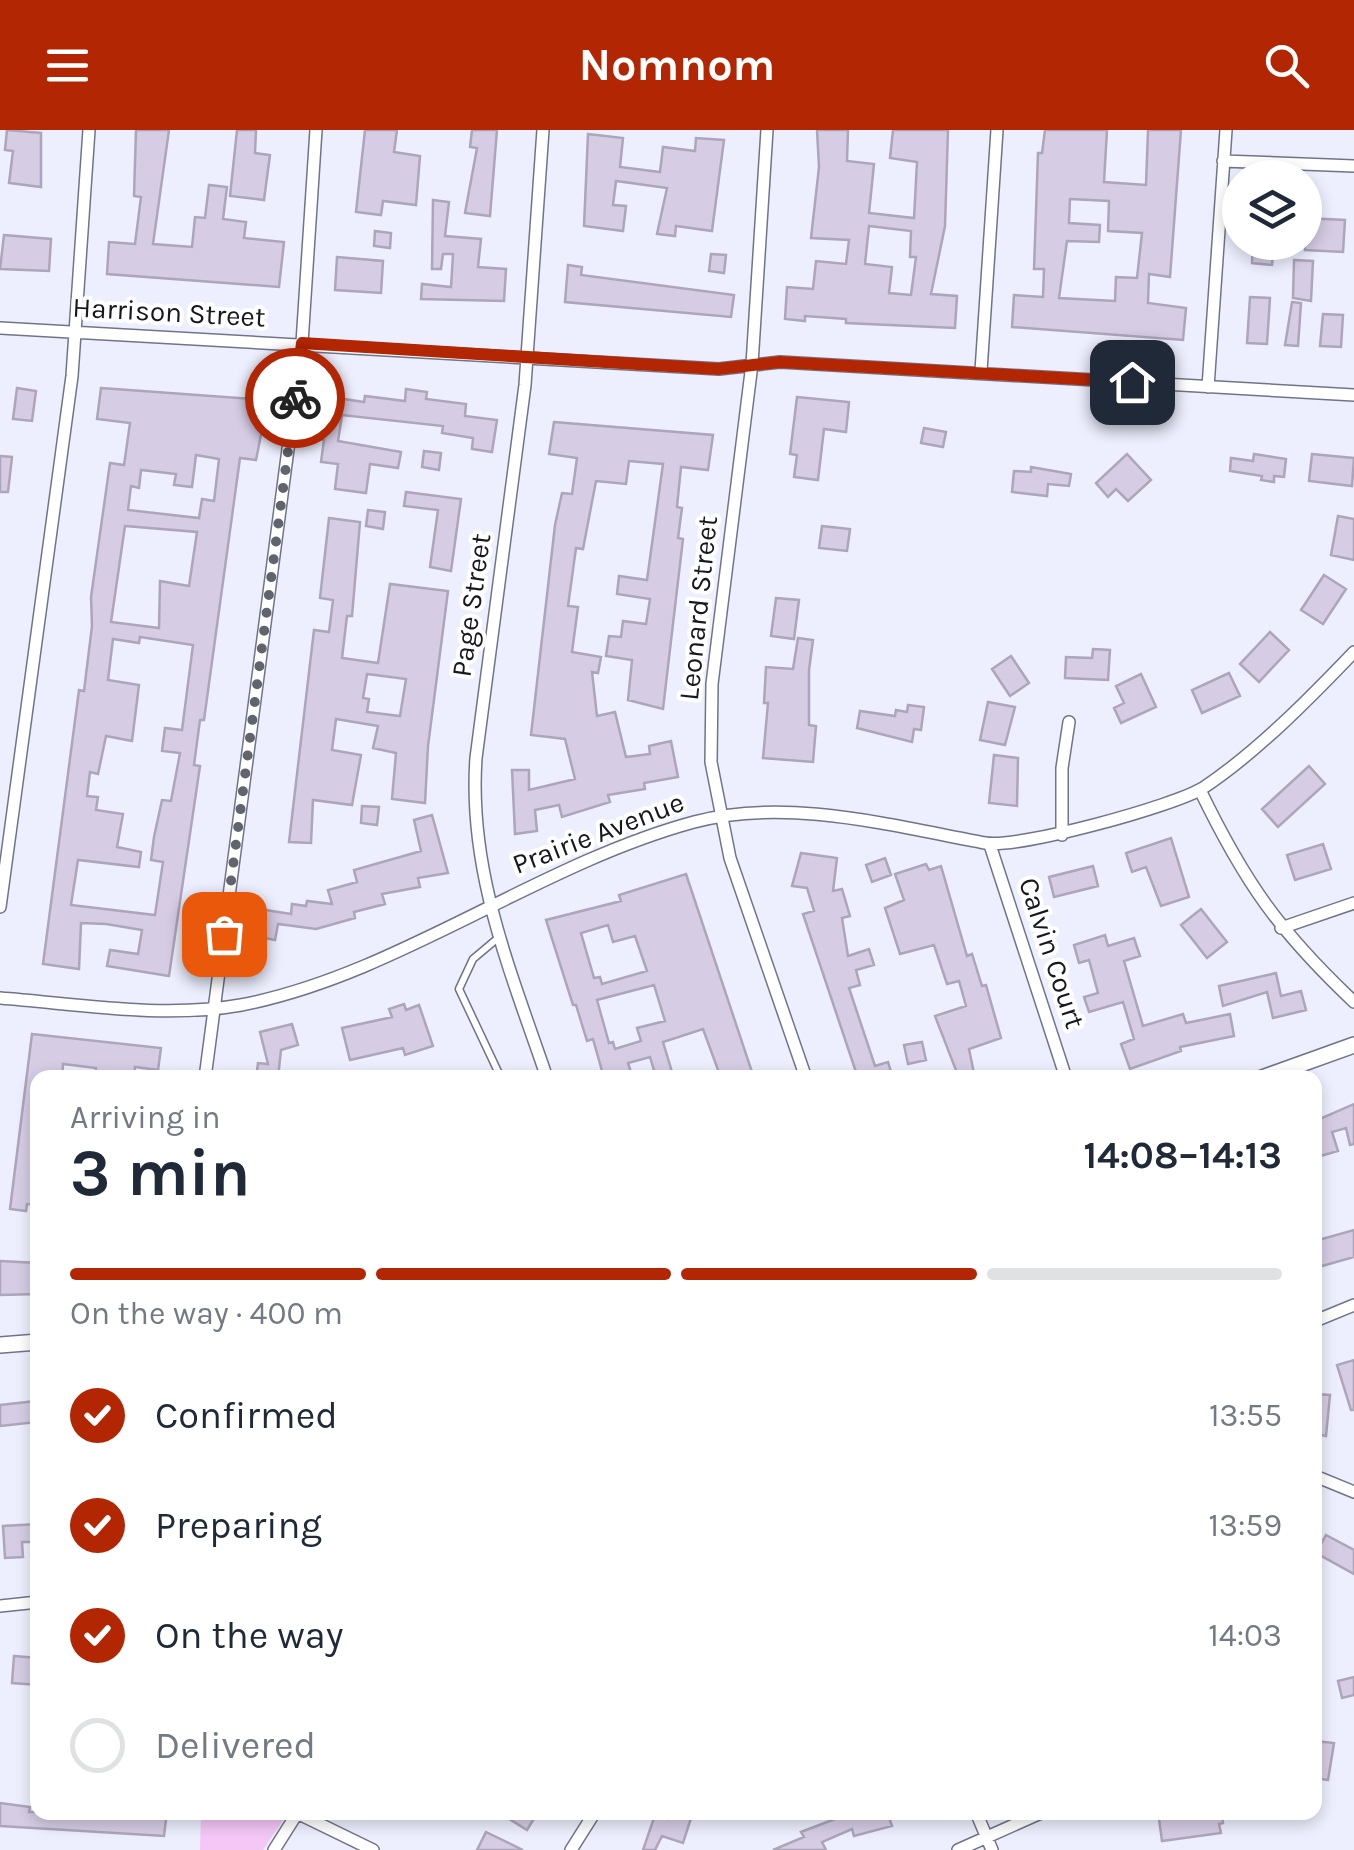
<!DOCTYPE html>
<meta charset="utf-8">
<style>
body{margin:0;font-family:Karla,sans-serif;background:#f6f6f7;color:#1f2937;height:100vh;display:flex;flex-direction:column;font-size:38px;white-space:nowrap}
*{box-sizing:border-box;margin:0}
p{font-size:32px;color:#747a83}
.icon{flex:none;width:55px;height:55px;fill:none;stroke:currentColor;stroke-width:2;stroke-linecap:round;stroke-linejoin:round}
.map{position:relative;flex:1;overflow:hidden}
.drawer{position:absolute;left:30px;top:940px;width:1292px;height:750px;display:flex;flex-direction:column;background:#fff;border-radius:20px;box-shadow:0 5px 15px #0003}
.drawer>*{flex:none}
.fabs{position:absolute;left:1222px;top:30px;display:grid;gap:20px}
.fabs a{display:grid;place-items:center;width:100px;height:100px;border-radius:50%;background:#fff;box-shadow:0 5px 15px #0003;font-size:50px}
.pin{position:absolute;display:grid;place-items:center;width:85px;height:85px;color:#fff;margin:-42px;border-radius:20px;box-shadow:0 5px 15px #0006}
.courier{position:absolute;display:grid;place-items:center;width:100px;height:100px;margin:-50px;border:8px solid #b22603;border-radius:50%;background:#fff;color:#222;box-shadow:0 2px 12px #0007}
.summary em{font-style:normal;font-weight:700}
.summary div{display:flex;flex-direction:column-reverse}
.summary{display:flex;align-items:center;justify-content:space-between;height:170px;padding:0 40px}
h1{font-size:65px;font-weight:700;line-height:75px}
.bar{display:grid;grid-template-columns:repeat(4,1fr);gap:15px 10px;align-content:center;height:120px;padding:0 40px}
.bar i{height:12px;border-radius:8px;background:#e0e1e3}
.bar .selected{background:#b22603}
.bar p{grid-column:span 4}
ol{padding:0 40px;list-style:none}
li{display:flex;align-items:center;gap:30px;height:110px}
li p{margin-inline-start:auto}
li .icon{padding:10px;border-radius:50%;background:#b22603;color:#fff;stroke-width:4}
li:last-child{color:#747a83}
li i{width:55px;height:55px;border:5px solid #e0e1e3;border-radius:50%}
header{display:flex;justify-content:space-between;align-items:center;height:130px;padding:0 40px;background:#b22603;color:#fff;font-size:45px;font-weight:700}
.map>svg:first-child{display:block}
</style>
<header><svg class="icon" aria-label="menu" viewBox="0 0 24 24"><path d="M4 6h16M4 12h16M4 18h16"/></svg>Nomnom<svg class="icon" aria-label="search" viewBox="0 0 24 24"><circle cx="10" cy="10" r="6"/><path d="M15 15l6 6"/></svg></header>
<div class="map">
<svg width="1354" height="1720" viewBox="0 0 1354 1720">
<rect width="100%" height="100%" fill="#edeffe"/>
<!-- green -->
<path fill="#f4c7f6" d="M201 1683V1682L288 1683 263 1720H200Z"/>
<!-- building -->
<path fill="#d6cde5" stroke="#ada5bb" stroke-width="2.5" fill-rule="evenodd" d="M7 0 41 3V57L9 53 13 21 5 20Z
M136 0H169L153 114 192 117 195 87 205 88 209 55 227 57 223 89 246 92 244 108 284 112 279 157 107 144 109 112 135 114 141 67 134 66Z
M237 0H256L255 23 270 25 264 70 230 66Z
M365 0H397L394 22 420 26 416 75 383 71 381 85 356 82Z
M472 0H497L490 86 465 83 477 18 470 17Z
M817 0H848L847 31 874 34 869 83 914 88 917 32 890 28 893 0H948L945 96 931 164 957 166 955 198 846 193V189L805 186V191L785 189 787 157 813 159 816 131 846 134 849 110 811 108 819 37ZM869 96 911 101 910 127H916L911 165 889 163 892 137 865 134Z
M1045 0H1107L1104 52 1146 55 1148 0H1181L1170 147 1149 144 1148 173 1186 178 1183 210 1012 197 1014 165 1043 167 1044 139H1034L1038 23H1042ZM1070 69 1109 71 1108 101 1142 103 1137 148 1116 147 1115 171 1059 168 1067 111 1099 112 1100 95 1069 93Z
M588 4 623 8 620 37 660 42 663 17 695 21 696 8 724 10 712 101 676 96 675 106 657 104 667 58 616 51 613 75 626 76 623 101 584 96Z
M433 70 449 72 445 106 481 109 478 137 506 139 504 171 421 169 422 154 451 157 453 124H443L441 139H432Z
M1305 88 1345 90 1343 122 1305 120Z
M375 101 391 103 390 118 374 116Z
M4 105 51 109 49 141 0 139Z
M1253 112H1274L1272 135 1252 133Z
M711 124 726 125 724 143 709 141Z
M337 127 383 131 381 163 335 160Z
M1294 130 1313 131 1311 171 1293 168Z
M568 135 582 137 581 145 734 165 731 187 565 172Z
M1250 167 1270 168 1267 214 1247 213Z
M1292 172 1301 173 1298 216 1285 215Z
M1323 184 1343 185 1341 217 1320 216Z
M17 258 36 261 32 291 13 289Z
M101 258 268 270 256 330 240 328 204 590H200L194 635 200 636 169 846 107 836 110 820 138 824 142 800 106 794 81 793 79 839 43 834 79 560 84 561 92 496 91 467 110 333 124 335 130 293 97 289ZM196 325 219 329 214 371 202 369 199 388 128 380 131 356 139 358 141 340 176 344 174 355 192 357ZM125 396 197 402 189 456 160 451 159 498 111 492ZM140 507 193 515 182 600 165 598 162 621 180 623 171 671 162 670 154 707 151 730 163 732 155 785 71 775 78 730 139 737 141 722 117 717 123 684 96 680 98 667 87 666 90 642 98 644 106 606 132 611 139 555 108 550 113 509 139 513Z
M406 259 427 262 426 269 466 274 465 286 497 290 492 322 472 319 473 308 442 303 443 296 342 285 338 311 401 322 398 338 370 334 366 363 335 359 338 334 321 332 324 310 318 309 324 266 364 272 365 266 405 271Z
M797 267 849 272 846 302 824 299 818 350 794 347 797 325 790 324Z
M554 292 713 305 708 340 681 337 677 377 682 378 678 408 683 409 663 579 628 570 632 530 606 526 609 506 621 507 623 491 646 494 650 469 617 464 619 446 647 450 663 334 629 331 626 354 596 351 583 419 576 418 568 476 578 477 572 522 601 527 598 543 592 542 597 586 615 582 626 627 650 624 649 616 671 611 678 647 644 653 645 659 608 665 610 672 562 687 559 675 535 680 537 701 515 704 512 640H529V660L575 649 565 609 531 605 555 395 562 363 572 364 577 328 549 324Z
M924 298 946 302 943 317 921 313Z
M424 321 441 323 439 340 422 337Z
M1127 324 1151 350 1128 371 1116 359 1108 367 1096 353Z
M1254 324 1286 329 1284 347 1274 346V352L1261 350 1262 346 1230 341 1231 328 1253 331Z
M1312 324 1354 328 1352 356 1309 351Z
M0 326 12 327 8 362H0Z
M1031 337 1071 344 1069 356 1048 354 1047 366 1012 362 1014 341 1031 342Z
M406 362 461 369 451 441 430 437 438 380 404 376Z
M368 380 385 382 383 399 366 396Z
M1338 386 1354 389V430L1331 425Z
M329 388 360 392 352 486H347L342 528 378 533 390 454 448 461 428 616 425 673 392 669 396 623 373 618 378 596 336 589 332 620 361 625 352 675 313 670 311 713 289 712 314 500 329 502 333 470 320 468ZM367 544 406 549 400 586 367 582 369 569 363 568Z
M822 396 850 399 847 421 819 418Z
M1324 445 1346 459 1323 494 1301 480Z
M776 468 799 470 794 509 771 506Z
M1270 502 1289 520 1259 552 1240 534Z
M798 508 813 510 809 540V595L816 596 813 632 763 628 768 573H764L766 537 793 539Z
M1093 519 1110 520 1108 550 1065 548 1066 527 1092 528Z
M1011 526 1029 553 1010 566 992 539Z
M1229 543 1240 566 1202 583 1192 560Z
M1141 544 1156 577 1121 593 1114 578 1124 573 1116 556Z
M988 572 1015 577 1005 615 980 610Z
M908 575 924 577 921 600 914 599 912 612 857 598 860 581 895 586 896 580 907 582Z
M994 625 1018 628 1017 676 989 673Z
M1309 636 1325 654 1278 697 1262 679Z
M362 676 379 677 377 695 361 693Z
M432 685 448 743 418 748 420 757 382 764 385 774 354 782 355 788 316 799 278 794 275 810 254 806 259 779 291 784 292 774 306 776 307 771 332 774 328 760 357 752 354 740 421 721 414 690Z
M1171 708 1189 767 1161 776 1146 737 1132 742 1126 723Z
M1323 714 1331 739 1295 750 1287 725Z
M801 723 837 728 833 761 842 759 850 786 842 788 848 826 869 819 874 835 856 840 860 855 849 858 875 936 888 932 893 948H848L856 942 803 784 814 781 807 758 792 756Z
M885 728 891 745 872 752 866 735Z
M926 734 929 740 941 736 967 826 972 824 982 856 986 855 1001 908 969 919 975 948H959L935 886 966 876 959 851 947 854 934 815 900 824 885 778 904 770 895 744Z
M1093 736 1098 756 1054 767 1049 747Z
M686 744 754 948H721L703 899 663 912 672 942 656 947 650 927 628 933 633 948H604L593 909 587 911 576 875H573L546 790 621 771 619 765ZM608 795 613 812 635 806 647 841 602 854 600 847 594 848 581 803ZM654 855 665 891 637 898 641 911 615 919 613 912 609 913 597 870Z
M1201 779 1227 812 1207 828 1181 795Z
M1105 805 1108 816 1134 808 1140 826 1124 831 1143 896 1183 884 1186 893 1230 884 1234 906 1180 917 1181 921 1130 939 1121 914 1134 909 1123 872 1089 882 1084 867 1098 863 1089 830 1079 833 1074 815Z
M1276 843 1281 866 1301 861 1306 880 1273 888 1267 862 1223 876 1219 856Z
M404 874 406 880 419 875 433 916 405 925 403 918 350 930 342 898 392 887 389 879Z
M292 894 298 915 281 920 278 948H256L258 933 268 934 260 902Z
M32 904 161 918 158 940 135 937 134 948H95L96 938 63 934 62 948H38V1075L27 1074 26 1081 10 1079Z
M922 912 926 930 908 934 904 915Z
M1354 974V1014L1350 1015 1346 998 1332 1002 1338 1021 1317 1027 1315 991Z
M1354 1100V1127L1315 1138V1111Z
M0 1131 38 1133V1164L0 1165Z
M1354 1230V1280H1351L1337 1235Z
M1315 1264 1330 1265 1326 1306 1315 1304Z
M36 1271 38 1292 0 1296V1275Z
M38 1394V1412H22L23 1427 5 1428 3 1396Z
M1326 1405 1354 1420V1444L1316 1423Z
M14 1526 38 1528V1555L12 1553Z
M1354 1547V1565L1342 1568 1338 1551Z
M1315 1611 1334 1613 1328 1650 1315 1648Z
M0 1673 30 1677 29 1682H167L164 1706 0 1696Z
M498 1682H538L527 1700Z
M671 1682H693L683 1713 662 1706 655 1720H643L655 1685 668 1689Z
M853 1682H887L892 1696 854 1706 852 1699 822 1712 826 1720H773L804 1707 801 1702Z
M1158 1682H1222L1223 1693 1219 1694 1221 1703 1162 1711Z
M486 1702 523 1720H477Z"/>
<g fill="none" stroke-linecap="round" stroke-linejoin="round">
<!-- service casing -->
<g stroke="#717489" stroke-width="9">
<path id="service" d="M498 808 473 829 459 859 501 948"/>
</g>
<!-- minor casing -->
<g stroke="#717489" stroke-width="14">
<path id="minor" d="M543 0 525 255 476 628C468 742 511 842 547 948
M767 0 752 234 712 554 711 632 730 728 806 948
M1223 31 1354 36
M0 198 719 239 780 232 1354 265
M981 241 997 0
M1208 257 1226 0
M1200 660C1245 753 1279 801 1354 872
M1062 705V638L1069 592
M990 715 1066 948
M0 777 72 246 89 0
M1281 798 1354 773
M0 868C78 874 163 889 241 875 397 845 536 735 694 692 787 667 893 696 985 713 1018 719 1174 676 1203 658 1257 622 1309 569 1354 522
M205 948 302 213 316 0
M1315 1191 1354 1175
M1315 1346 1354 1362
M0 1476 38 1472
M976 1682 992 1720
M297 1683 373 1720
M274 1720 298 1682
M571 1720 595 1682
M958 1720 1043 1682"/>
</g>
<!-- tertiary casing -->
<g stroke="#717489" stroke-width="18">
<path id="tertiary" d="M1262 948 1354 915
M0 1215 38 1212"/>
</g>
<!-- service -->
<use href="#service" stroke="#fff" stroke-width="6"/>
<!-- minor -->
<use href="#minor" stroke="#fff" stroke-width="11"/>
<!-- tertiary -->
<use href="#tertiary" stroke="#fff" stroke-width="15"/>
</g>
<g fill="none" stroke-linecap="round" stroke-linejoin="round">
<!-- done -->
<path stroke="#61636d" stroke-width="10" stroke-dasharray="0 18" d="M224 804 295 268"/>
<!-- route -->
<path stroke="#b22603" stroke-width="12" d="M295 268 302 213 718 239 780 232 1132 252"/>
</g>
<g text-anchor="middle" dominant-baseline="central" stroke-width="8" stroke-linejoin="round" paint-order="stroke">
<!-- street labels -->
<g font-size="28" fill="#16171f" stroke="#fff">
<text transform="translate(169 182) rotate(3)">Harrison Street</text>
<text transform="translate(471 475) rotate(-82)">Page Street</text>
<text transform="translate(698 478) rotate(-84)">Leonard Street</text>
<text transform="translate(598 703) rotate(-21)">Prairie Avenue</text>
<text transform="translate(1052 823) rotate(72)">Calvin Court</text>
</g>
</g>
</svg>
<div class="fabs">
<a><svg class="icon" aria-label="layers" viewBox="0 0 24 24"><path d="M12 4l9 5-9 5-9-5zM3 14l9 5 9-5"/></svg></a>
</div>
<div class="pin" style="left:224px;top:804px;background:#ea580c"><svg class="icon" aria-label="bag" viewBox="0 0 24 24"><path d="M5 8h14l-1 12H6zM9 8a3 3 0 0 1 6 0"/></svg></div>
<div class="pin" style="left:1132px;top:252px;background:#1f2937"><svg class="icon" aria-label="home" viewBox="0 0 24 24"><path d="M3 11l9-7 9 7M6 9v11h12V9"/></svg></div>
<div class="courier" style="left:295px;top:268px"><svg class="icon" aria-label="bike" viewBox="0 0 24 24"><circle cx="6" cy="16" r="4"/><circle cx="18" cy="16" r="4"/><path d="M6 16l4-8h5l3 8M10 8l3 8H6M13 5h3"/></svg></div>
<section class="drawer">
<div class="summary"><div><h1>3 min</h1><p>Arriving in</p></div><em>14:08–14:13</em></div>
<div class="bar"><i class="selected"></i><i class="selected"></i><i class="selected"></i><i></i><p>On the way · 400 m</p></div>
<ol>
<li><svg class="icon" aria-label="check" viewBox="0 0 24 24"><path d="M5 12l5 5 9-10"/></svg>Confirmed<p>13:55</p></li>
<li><svg class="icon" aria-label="check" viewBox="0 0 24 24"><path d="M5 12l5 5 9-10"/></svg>Preparing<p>13:59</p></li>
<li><svg class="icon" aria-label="check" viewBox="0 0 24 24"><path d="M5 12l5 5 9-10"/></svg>On the way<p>14:03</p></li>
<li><i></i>Delivered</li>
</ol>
</section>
</div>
